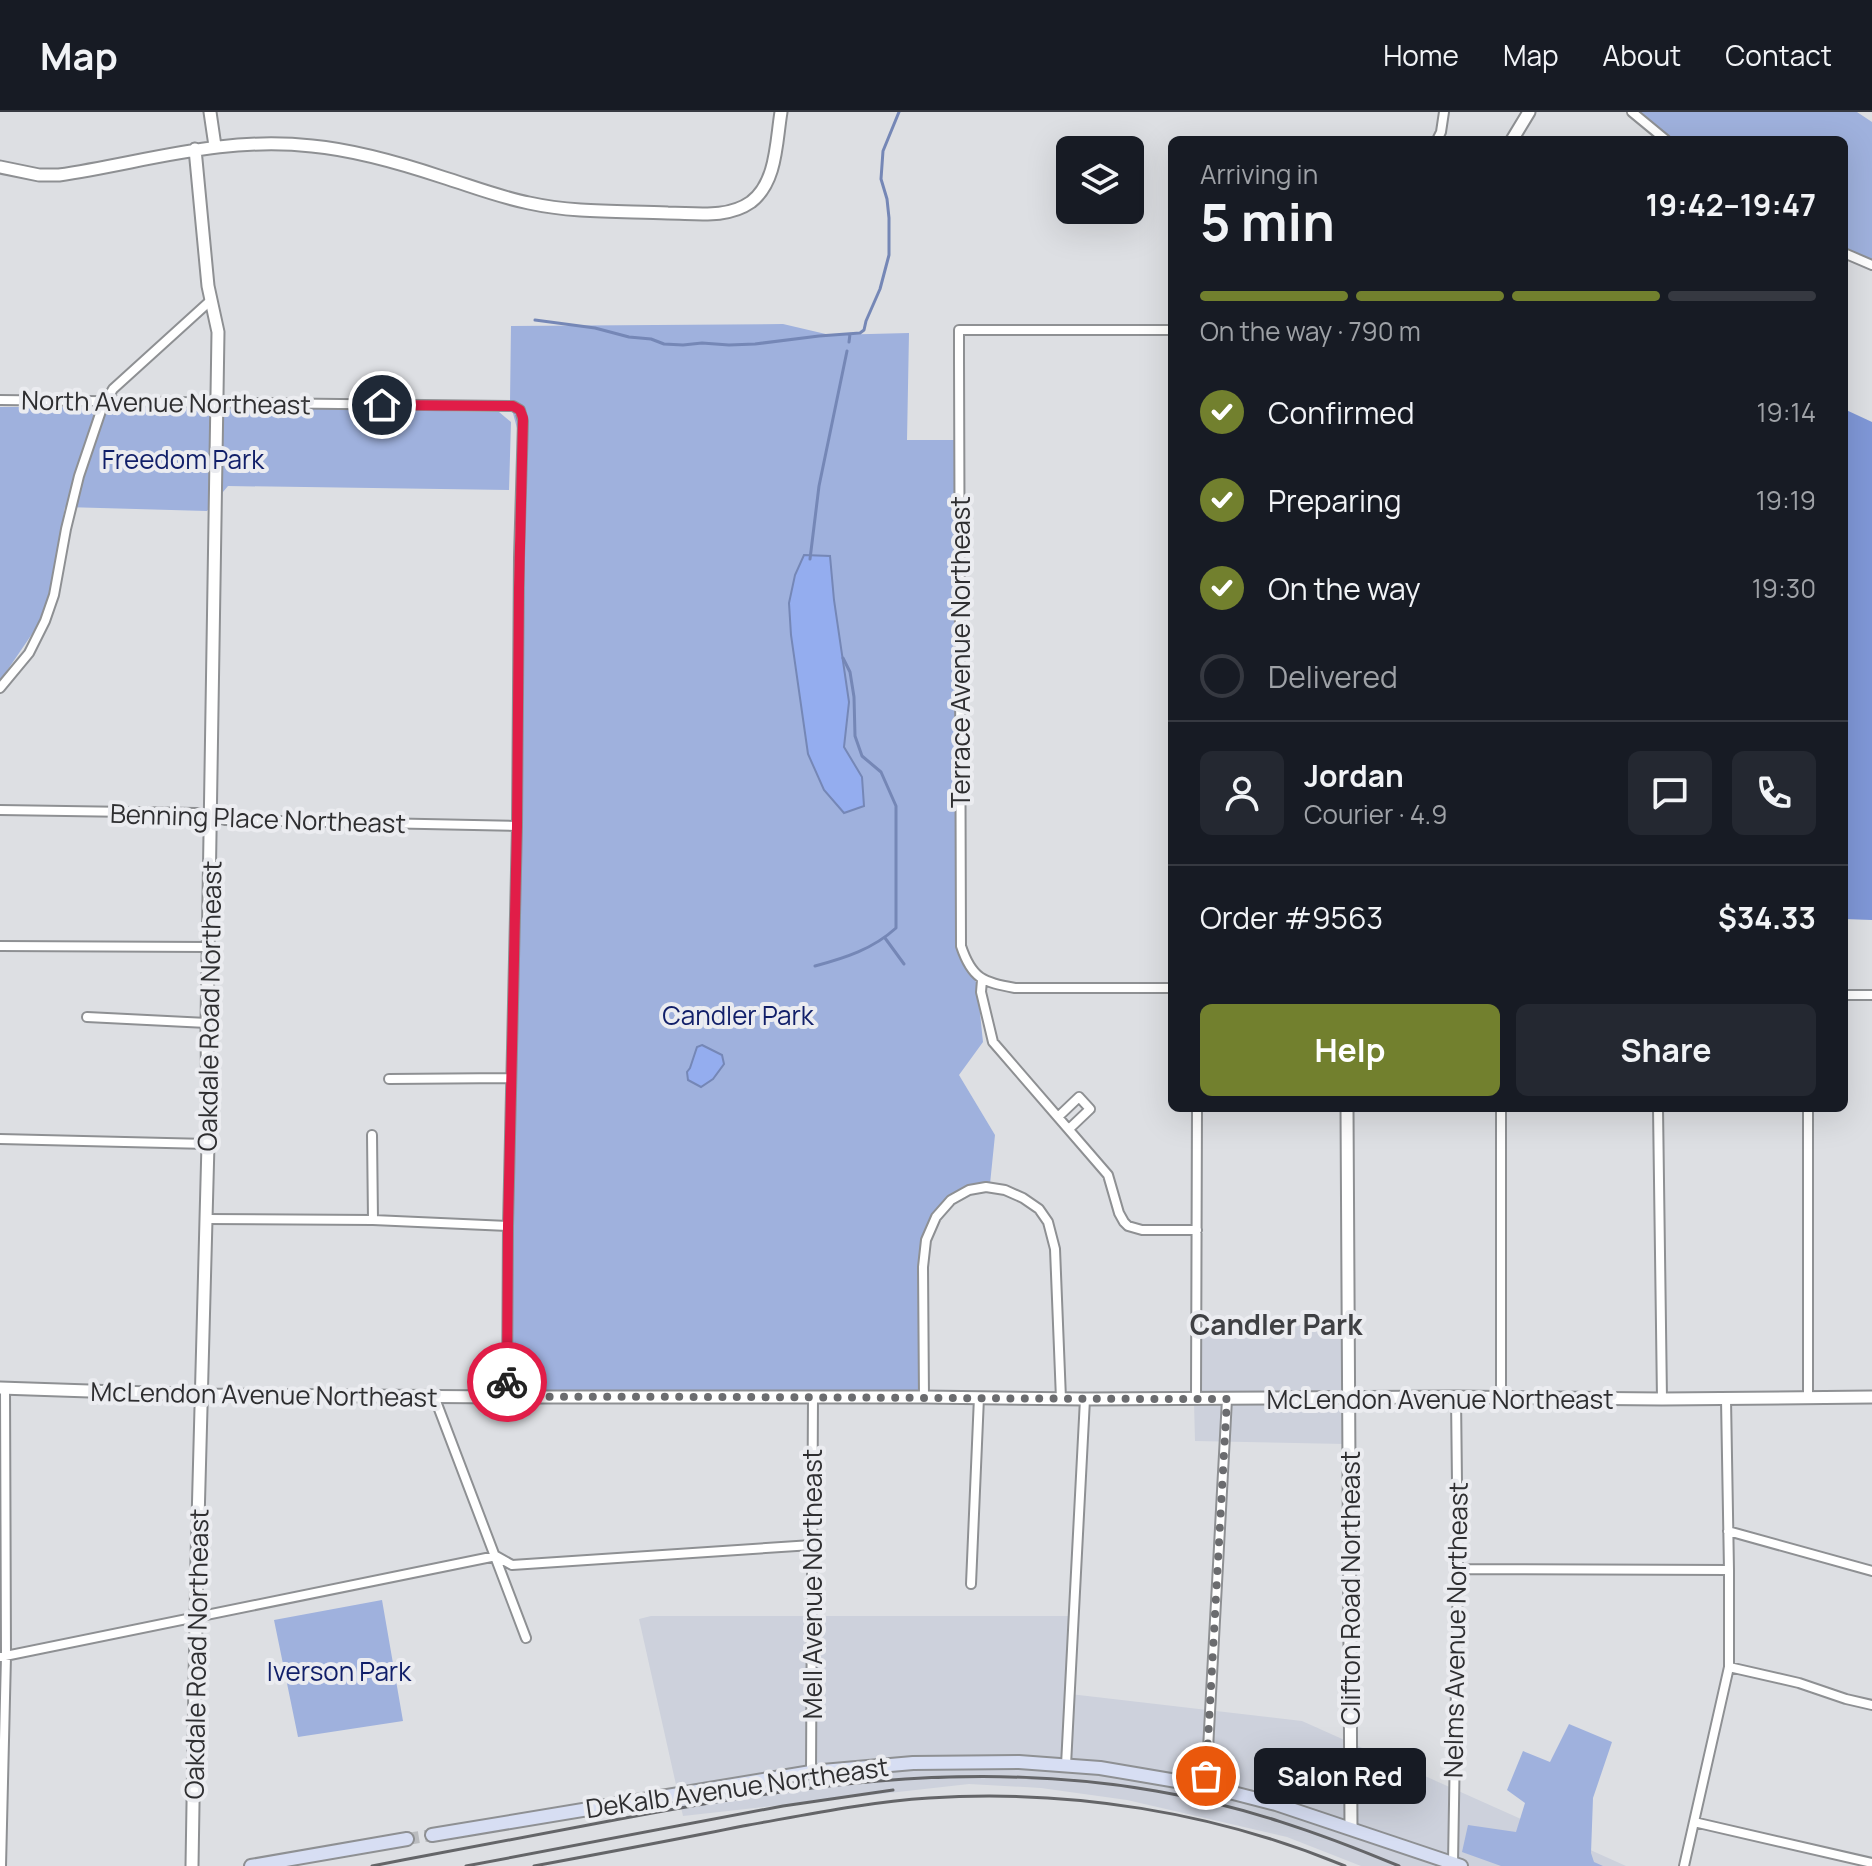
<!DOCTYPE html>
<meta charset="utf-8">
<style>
body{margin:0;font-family:Manrope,sans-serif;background:#242831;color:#f1f3f6;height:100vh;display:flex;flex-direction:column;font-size:30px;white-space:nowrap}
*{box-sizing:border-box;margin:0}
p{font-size:26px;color:#9ea1a6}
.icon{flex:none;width:44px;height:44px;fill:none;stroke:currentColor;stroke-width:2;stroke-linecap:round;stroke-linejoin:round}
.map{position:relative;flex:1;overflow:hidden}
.sheet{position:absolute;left:1168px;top:24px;width:680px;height:976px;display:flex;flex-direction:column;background:#171b24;border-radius:12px;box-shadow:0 8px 32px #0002}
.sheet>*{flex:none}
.buttons{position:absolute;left:1056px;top:24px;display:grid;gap:16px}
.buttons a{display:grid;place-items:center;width:88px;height:88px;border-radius:12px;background:#171b24;box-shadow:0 8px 32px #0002;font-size:40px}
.pin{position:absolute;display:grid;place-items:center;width:68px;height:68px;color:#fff;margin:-34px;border:4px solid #fff;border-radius:50%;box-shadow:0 2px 8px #0007}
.courier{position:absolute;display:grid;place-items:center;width:80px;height:80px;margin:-40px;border:6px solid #e11d48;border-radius:50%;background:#fff;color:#222;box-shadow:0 2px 10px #0007}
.bubble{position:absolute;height:56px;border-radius:12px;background:#171b24;box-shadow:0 8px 32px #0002;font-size:26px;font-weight:700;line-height:56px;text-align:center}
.headline em{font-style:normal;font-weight:700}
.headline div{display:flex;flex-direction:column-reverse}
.headline{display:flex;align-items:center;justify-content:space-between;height:136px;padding:0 32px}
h1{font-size:52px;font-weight:700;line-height:60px}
.bar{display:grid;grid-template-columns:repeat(4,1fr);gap:12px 8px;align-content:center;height:96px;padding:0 32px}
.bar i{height:10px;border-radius:6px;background:#363941}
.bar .selected{background:#72802e}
.bar p{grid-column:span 4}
.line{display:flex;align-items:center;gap:20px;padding:0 32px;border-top:2px solid #363941}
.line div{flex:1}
.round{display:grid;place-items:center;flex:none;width:84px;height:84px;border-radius:12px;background:#242831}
ol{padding:0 32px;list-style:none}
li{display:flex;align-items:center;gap:24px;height:88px}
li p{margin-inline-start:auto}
li .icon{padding:8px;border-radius:50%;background:#72802e;color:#fff;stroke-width:4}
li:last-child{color:#9ea1a6}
li i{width:44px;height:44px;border:4px solid #363941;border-radius:50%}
.action{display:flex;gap:16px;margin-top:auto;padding:16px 32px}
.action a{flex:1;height:92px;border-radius:12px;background:#72802e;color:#fff;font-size:32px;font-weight:700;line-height:92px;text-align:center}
.action a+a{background:#242831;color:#f1f3f6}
header{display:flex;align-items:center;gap:48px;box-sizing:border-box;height:112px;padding:0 40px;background:#171b24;border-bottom:2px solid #363941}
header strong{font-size:38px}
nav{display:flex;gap:44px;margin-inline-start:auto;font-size:28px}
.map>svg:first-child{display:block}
</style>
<header>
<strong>Map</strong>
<nav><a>Home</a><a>Map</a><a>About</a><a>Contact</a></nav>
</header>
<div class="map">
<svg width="1872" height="1754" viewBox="0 0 1872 1754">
<rect width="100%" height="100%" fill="#dddfe3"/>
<!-- built -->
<path fill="#cdd1dc" d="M1192 1211 1341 1214 1345 1332 1195 1329Z
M651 1504H1076L1070 1582 1302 1609 1626 1754H1361L1287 1725 1127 1688 1041 1676 969 1672 683 1704 639 1507Z"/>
<!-- green -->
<path fill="#9fb1dd" d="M1637 0H1857L1872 10V149L1844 138V28H1671Z
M783 212 830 223 909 221 907 328H958V835L977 872 983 930 959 963 995 1023 990 1072 954 1083 922 1135V1281L505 1282 518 320 510 290 511 214Z
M0 295H211L499 300 511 310 509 378 228 374 207 399 65 395 49 492 32 522 0 569Z
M382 1488 403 1609 298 1625 274 1508Z
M1569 1612 1612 1630 1593 1686 1591 1741 1594 1750 1603 1754H1501L1462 1740 1468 1713 1516 1720 1525 1691 1507 1678 1523 1639 1550 1650Z"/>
<!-- forest -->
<path fill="#7f97d7" d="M1844 297 1872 310V808L1844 807Z"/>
<!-- water -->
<path fill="#94adef" stroke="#7587b6" stroke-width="2" d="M804 443 830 444 834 488 849 590 844 635 862 665 864 694 844 701 824 678 808 642 791 523 789 491 795 463Z
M702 933 722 943 724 952 713 967 701 975 688 968 687 960 690 956 697 935Z"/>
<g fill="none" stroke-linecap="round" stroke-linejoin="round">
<!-- stream -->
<path stroke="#7587b6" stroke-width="3" d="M535 208 595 216 629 225 651 227 664 232 683 233 702 231 729 233 755 232 819 224 860 221 864 218 866 209 880 177 889 143V106L887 87 881 67 883 39 899 0
M849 230 850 222
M810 447 819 374 847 239
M885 826 904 852
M815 854C845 846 873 837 896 816V694L881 660 862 644 855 624 854 585 850 560 843 546"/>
<!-- secondary-tunnel -->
<path stroke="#babcbf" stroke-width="12" stroke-dasharray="12 6" stroke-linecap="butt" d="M407 1727 432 1723"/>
<!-- minor casing -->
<g stroke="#8e9093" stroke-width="12">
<path id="minor" d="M1632 0 1666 28
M1437 28 1441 20 1444 0
M1844 141 1872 153
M1172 218H959V248L961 834C972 867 983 870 1015 876H1172
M0 288 513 294 520 298 523 309 519 446 517 714 508 1114 507 1285
M0 576 29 541 45 509 54 483 66 417 79 364 102 296 113 277 210 189
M0 698 197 701 225 708 517 714
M0 834 209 835
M982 868 981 880 993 930 1108 1063 1119 1101 1124 1110 1128 1114 1142 1118H1197
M1844 883H1872
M87 905 207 911
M389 967 511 966
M1501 996V1286
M1658 996 1662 1287
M1058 1005 1079 985 1090 997 1069 1017
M372 1023 373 1108
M0 1027 208 1032
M206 1107 373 1108 508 1114
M434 1284 526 1526
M924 1285 923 1155 926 1128 936 1105 951 1088 969 1078 986 1075 1005 1078 1023 1086 1039 1097 1048 1110 1055 1137 1061 1287
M1808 1285V996
M1196 1287 1197 996
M1728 1419 1872 1459
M1458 1457 1729 1458
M971 1472 979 1285
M0 1545 496 1444 512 1453 812 1433
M1729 1555 1799 1571 1846 1587 1872 1593
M1066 1653 1085 1287
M811 1660 813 1285
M1206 1674 1227 1287
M1694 1710 1872 1751
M1453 1751 1458 1457 1456 1285
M1 1754 6 1544 5 1276
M1684 1754 1729 1555V1458L1726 1287"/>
</g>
<!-- tertiary casing -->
<g stroke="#8e9093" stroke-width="15">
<path id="tertiary" d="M210 0 215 34
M1512 28 1529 0
M0 55 39 63H59C146 50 222 24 312 34 355 38 400 51 442 65 471 74 499 85 529 91 574 101 622 99 668 101 695 101 727 107 751 90 777 70 776 30 781 0
M1347 996 1351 1716
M0 1276 208 1283 507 1285H924L1085 1287 1456 1285 1662 1287 1872 1285
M192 1754 197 1447 208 1032 207 911 218 220 208 174 195 37"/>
</g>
<!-- secondary casing -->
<g stroke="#8e9093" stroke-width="16">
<path id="secondary" d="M432 1723 811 1660 913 1651 1019 1650 1100 1656 1206 1674 1276 1692 1461 1754
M251 1754 407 1727"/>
</g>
<!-- minor -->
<use href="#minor" stroke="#fff" stroke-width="8"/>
<!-- tertiary -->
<use href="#tertiary" stroke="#fff" stroke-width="11"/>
<!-- secondary -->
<use href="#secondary" stroke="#d7def3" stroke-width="12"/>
<!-- rail -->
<path stroke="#646568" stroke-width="3" d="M372 1754C449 1739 526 1725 604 1710 789 1675 968 1646 1156 1679 1240 1693 1320 1721 1399 1754
M466 1754 783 1694 893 1678
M534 1754C604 1741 674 1728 743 1714 805 1703 867 1690 929 1686 1070 1677 1215 1700 1345 1754"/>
</g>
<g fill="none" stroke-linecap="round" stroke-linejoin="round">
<!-- done -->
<path stroke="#6b6c6f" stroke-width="8" stroke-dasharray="0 14.4" d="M507 1270V1285C747 1284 987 1287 1227 1287L1206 1664"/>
<!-- route -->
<path stroke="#e11d48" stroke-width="10" d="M382 293 513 294 520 298 523 306 519 476 517 714 508 1114 507 1270"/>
</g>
<g text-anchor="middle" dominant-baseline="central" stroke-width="8" stroke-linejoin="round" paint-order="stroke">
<!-- street labels -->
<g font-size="26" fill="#2e2e30" stroke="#ebecf0">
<text transform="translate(166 290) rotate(1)">North Avenue Northeast</text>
<text transform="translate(960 540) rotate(-90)">Terrace Avenue Northeast</text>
<text transform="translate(258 706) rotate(2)">Benning Place Northeast</text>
<text transform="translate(209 894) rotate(-89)">Oakdale Road Northeast</text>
<text transform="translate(264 1282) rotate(1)">McLendon Avenue Northeast</text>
<text x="1440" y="1287">McLendon Avenue Northeast</text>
<text transform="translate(812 1472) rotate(-90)">Mell Avenue Northeast</text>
<text transform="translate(1350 1476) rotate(-90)">Clifton Road Northeast</text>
<text transform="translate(1455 1518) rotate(-89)">Nelms Avenue Northeast</text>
<text transform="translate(196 1542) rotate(-89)">Oakdale Road Northeast</text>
<text transform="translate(737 1675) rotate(-8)">DeKalb Avenue Northeast</text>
</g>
<!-- park labels -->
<g font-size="26" fill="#111f69" stroke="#ebecf0">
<text x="183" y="347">Freedom Park</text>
<text x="738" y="903">Candler Park</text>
<text x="339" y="1559">Iverson Park</text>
</g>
<!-- neighbourhood labels -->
<g font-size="28" font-weight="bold" fill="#3f4043" stroke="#ebecf0">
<text x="1276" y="1212">Candler Park</text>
</g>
</g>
</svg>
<div class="buttons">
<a><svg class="icon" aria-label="layers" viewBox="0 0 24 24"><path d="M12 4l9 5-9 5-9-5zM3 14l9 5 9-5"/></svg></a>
</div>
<div class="pin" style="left:1206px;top:1664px;background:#ea580c"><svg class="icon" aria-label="bag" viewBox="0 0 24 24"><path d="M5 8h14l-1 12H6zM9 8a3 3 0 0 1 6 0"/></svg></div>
<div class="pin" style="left:382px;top:293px;background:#1f2937"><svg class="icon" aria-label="home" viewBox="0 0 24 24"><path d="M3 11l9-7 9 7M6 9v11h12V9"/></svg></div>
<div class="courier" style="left:507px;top:1270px"><svg class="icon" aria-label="bike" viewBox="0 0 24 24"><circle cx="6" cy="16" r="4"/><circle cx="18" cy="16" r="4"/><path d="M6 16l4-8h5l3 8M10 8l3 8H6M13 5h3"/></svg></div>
<div class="bubble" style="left:1254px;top:1636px;width:172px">Salon Red</div>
<section class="sheet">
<div class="headline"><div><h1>5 min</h1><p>Arriving in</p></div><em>19:42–19:47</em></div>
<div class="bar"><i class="selected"></i><i class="selected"></i><i class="selected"></i><i></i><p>On the way · 790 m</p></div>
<ol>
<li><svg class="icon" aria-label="check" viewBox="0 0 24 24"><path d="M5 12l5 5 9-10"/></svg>Confirmed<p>19:14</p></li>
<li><svg class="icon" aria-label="check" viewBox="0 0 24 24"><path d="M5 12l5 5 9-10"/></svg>Preparing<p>19:19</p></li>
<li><svg class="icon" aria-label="check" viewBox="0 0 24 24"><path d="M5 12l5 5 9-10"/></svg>On the way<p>19:30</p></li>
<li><i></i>Delivered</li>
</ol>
<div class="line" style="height:144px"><a class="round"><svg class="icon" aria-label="person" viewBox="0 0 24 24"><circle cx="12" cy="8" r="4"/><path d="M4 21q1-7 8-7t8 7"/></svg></a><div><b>Jordan</b><p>Courier · 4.9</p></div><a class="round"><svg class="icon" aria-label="chat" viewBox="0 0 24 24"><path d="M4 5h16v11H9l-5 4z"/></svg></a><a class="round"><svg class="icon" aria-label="phone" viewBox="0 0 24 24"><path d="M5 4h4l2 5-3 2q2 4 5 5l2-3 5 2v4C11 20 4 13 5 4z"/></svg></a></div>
<div class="line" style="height:104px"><div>Order #9563</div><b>$34.33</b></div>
<div class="action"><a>Help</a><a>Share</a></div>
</section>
</div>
